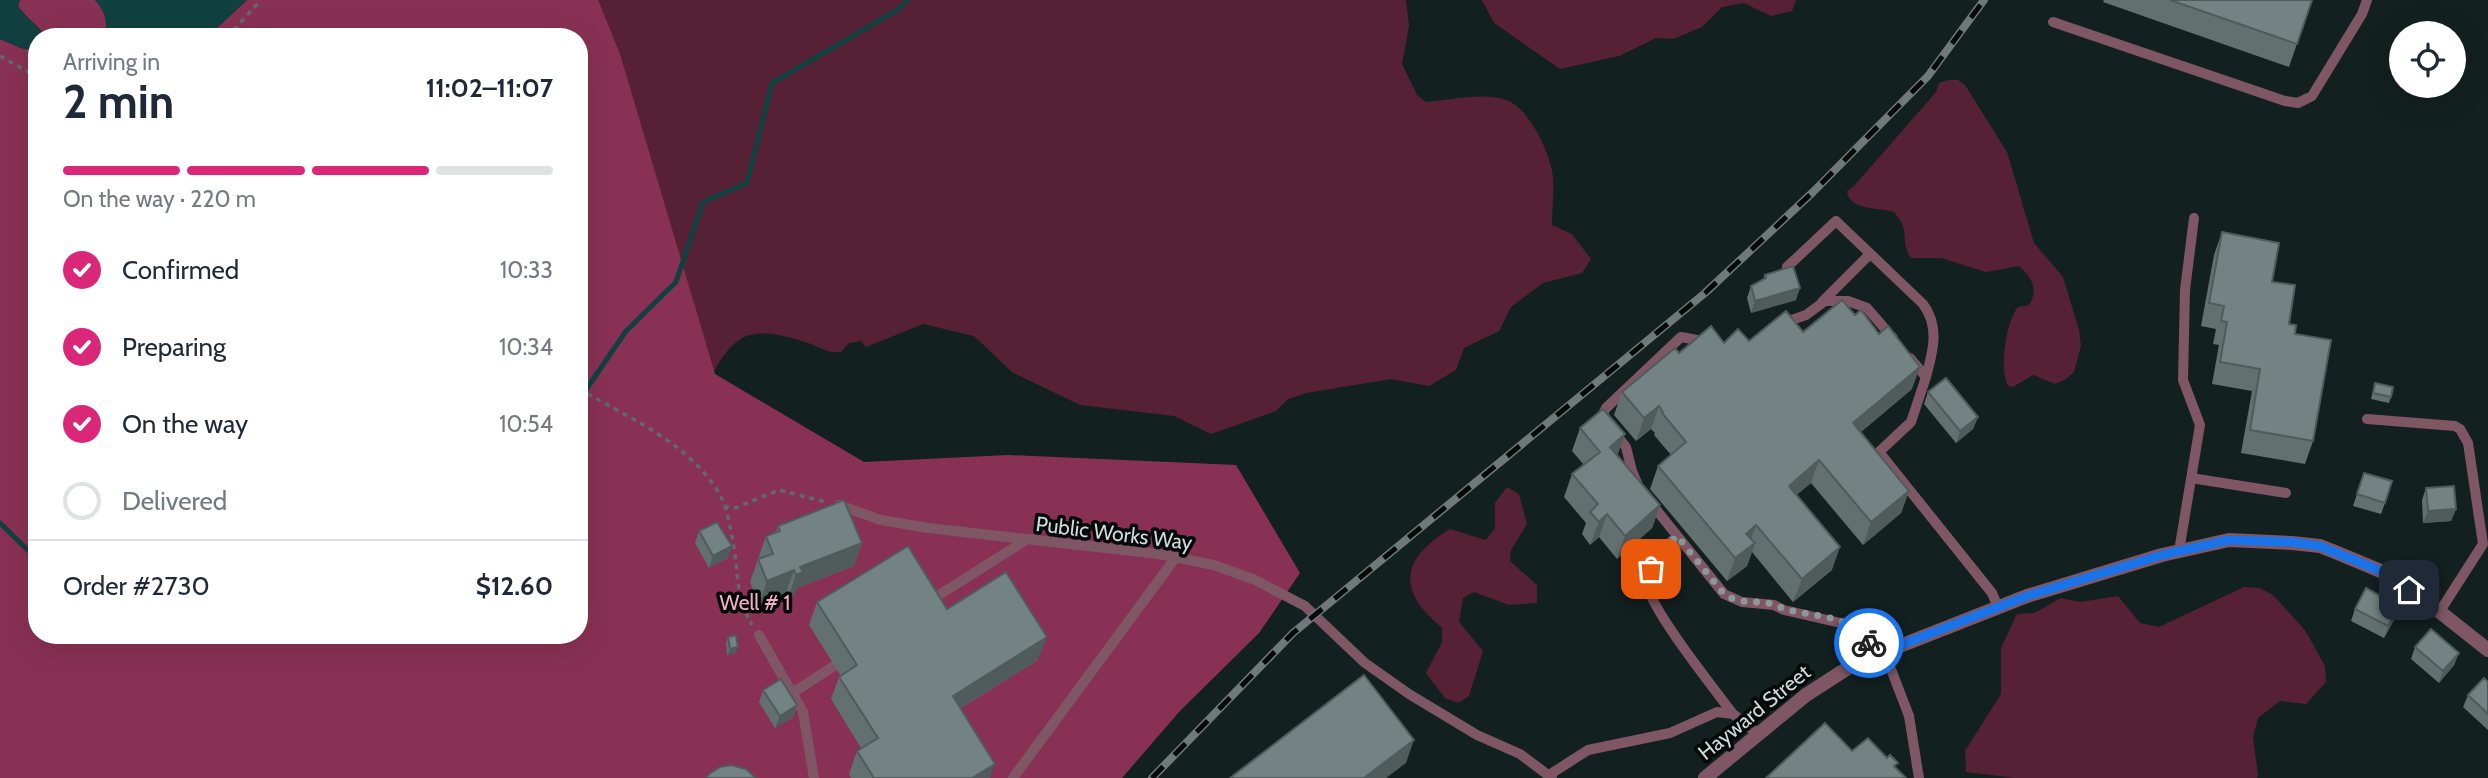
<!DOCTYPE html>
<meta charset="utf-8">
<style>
body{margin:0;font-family:Cabin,sans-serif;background:#f6f6f7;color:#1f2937;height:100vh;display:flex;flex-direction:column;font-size:26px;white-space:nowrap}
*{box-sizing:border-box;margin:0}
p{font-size:23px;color:#747a83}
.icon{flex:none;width:38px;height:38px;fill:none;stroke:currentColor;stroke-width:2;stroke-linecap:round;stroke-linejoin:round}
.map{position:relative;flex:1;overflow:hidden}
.sheet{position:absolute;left:28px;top:28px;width:560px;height:616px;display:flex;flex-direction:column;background:#fff;border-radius:28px;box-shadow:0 7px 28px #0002}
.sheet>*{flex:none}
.controls{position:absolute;left:2389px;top:21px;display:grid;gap:14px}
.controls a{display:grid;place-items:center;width:77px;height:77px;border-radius:50%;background:#fff;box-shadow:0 7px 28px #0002;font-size:35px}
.pin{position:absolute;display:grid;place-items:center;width:60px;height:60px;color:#fff;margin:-30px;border-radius:14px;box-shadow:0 4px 10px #0006}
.courier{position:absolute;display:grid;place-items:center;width:70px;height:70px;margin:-35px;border:5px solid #1a73e8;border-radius:50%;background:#fff;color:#222;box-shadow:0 2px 9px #0007}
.headline em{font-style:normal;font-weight:800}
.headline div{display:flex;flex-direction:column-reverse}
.headline{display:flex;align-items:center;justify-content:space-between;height:119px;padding:0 35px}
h1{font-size:46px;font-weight:800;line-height:52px}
.bar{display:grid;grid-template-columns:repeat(4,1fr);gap:10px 7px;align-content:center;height:84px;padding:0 35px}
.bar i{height:9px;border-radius:5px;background:#e0e1e3}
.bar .on{background:#db2777}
.bar p{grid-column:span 4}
.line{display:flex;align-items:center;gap:18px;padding:0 35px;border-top:2px solid #e0e1e3}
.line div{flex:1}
ol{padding:0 35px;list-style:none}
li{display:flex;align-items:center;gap:21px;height:77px}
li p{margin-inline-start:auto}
li .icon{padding:7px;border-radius:50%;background:#db2777;color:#fff;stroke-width:4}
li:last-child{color:#747a83}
li i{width:38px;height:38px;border:4px solid #e0e1e3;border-radius:50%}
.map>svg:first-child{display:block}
</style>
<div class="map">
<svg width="2488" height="778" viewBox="0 0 2488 778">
<rect width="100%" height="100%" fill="#132020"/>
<!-- green -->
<path fill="#572135" d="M383 0H1406L1409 26 1402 64 1417 95 1426 102C1451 100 1481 92 1506 100 1528 107 1548 149 1552 171 1555 188 1552 207 1552 225L1572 234 1591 259 1582 273 1543 283 1511 307 1499 331 1464 348 1456 370 1429 386 1391 379 1306 393 1288 399 1276 411 1211 434 1174 416 1080 405 1012 372 974 336 923 324 866 347 861 341 849 343 841 352C827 354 819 346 805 342 751 325 736 330 709 380L579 37H246Z
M1482 0H1796L1792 11 1771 16 1744 3 1722 7 1702 27 1673 39 1656 38 1619 56 1560 69 1494 23Z
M1948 80H1958L1965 85 2007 152 2034 243 2063 277 2079 330 2081 346 2074 372 2066 379 2055 384 2033 375 2013 387 2008 386C1999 368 2006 322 2018 307L2029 305C2039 290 2032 277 2019 266L1986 272 1941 258H1911C1899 240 1912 233 1894 212 1879 207 1849 211 1847 191L1854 186 1936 92 1939 83Z
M1507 487 1519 494 1527 524 1511 550 1510 561 1537 585V603L1509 605 1474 592 1463 598 1459 622 1483 651 1469 696 1458 703 1445 698 1426 673 1442 642V628C1436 622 1428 616 1422 608 1395 573 1419 548 1450 529L1486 540 1495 528V503Z
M2244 587 2259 588 2273 595 2305 630 2325 666 2326 682 2306 704 2280 701 2258 718 2253 737 2258 775 2257 778H2016L1966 772 1965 751 2001 694V648L2017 614 2034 613 2061 598 2080 602 2118 596 2140 623 2159 627Z"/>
<!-- forest -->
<path fill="#893154" d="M20 0H95C105 11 108 21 106 37H46C38 25 26 18 18 6Z
M247 0H598L620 54 715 374 864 462 1008 455 1236 465 1300 573 1259 633 1179 712 1122 778H0V39L21 48 37 51V635H579V37H207Z"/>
<!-- water -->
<path fill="#114041" d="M0 0H20L18 6C25 18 38 25 46 37H37V51L21 48 0 39Z
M95 0H247L207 37H106C108 21 105 11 95 0Z"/>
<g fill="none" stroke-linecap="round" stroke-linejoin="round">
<!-- stream -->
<path stroke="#114041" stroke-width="5" d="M579 400 626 331 676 282 703 202 747 183 772 83 899 9 908 0
M0 523 37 559"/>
<!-- path -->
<path stroke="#5f6a6a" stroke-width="3.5" stroke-dasharray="5 5" stroke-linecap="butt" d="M227 37 261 0
M0 56 37 77
M579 389C629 418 690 443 720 495 727 507 729 523 732 537 739 569 734 595 752 625
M724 506 735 508 779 490 826 502"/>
<!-- service -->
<path stroke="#7f5764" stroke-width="10" d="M2053 22 2285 101 2298 103 2312 96 2362 14 2367 0
M1787 267 1836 221 1923 304C1940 327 1933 351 1926 377
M1822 302 1870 254
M1780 324 1806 315 1825 301H1848L1867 308 1893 338
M1910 358 1926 377 1911 422 1879 452 1992 593 1998 607
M2367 419 2455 426 2460 429 2468 443 2483 544 2440 611
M1603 420 1602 416 1606 408 1681 337 1708 342
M1614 432 1626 447 1632 471 1637 483
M2191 478 2286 493
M1650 502 1724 594 1742 602 1774 605 1784 610 1845 624 1862 632 1875 655
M839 505 881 520 928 528 1159 554 1214 565 1255 580 1305 606 1365 663 1409 694 1477 735 1520 754 1552 778
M1677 536C1663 550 1646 564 1648 586 1651 610 1716 691 1733 714
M2179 551 2200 425 2183 380 2185 290 2194 218
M928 602 1026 540
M759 635 803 712 814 778
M1884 651 1909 716 1919 778
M794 692 834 666
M1549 775 1588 750 1670 733 1717 712 1733 714 1758 734
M1013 778 1176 557"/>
<!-- minor -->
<path stroke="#7f5764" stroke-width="14" d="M1705 778 1806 695 1854 664 2027 596 2162 555 2229 540 2292 543 2320 546 2340 554 2383 572 2435 608 2488 650"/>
<!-- rail casing -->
<g stroke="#6f7979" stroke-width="8">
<path id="rail" d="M1152 778 1293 633 1705 293 1813 192 1928 76 1984 0"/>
</g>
<!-- rail -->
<use href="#rail" stroke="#040909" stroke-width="5" stroke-dasharray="16" stroke-linecap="butt"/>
</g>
<!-- wall -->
<path fill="#637070" d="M2104 0H2312L2289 67 2103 2Z
M2222 232 2272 282 2289 324 2295 334 2313 441 2305 464 2241 453 2252 391 2212 384 2219 345 2213 344 2216 329 2201 326 2214 255Z
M1765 275 1796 300 1751 313 1747 298 1751 286 1763 279Z
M1803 332 1912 389 1861 432 1909 491 1901 513 1863 545 1811 483 1796 495 1832 570 1793 602 1752 552 1747 566 1727 581 1650 489 1658 466 1671 455 1654 435 1655 433 1651 429 1636 441 1614 415 1622 392 1679 353 1724 343 1749 341Z
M2375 383 2391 397 2389 403 2371 399Z
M1928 392 1978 417 1973 429 1956 443 1924 404Z
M1580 428 1618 456 1660 505 1652 528 1617 559 1599 537 1590 545 1582 534 1586 523 1564 497 1572 474 1584 465 1572 451Z
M2364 473 2385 503 2381 514 2353 506Z
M2426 488 2456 509 2451 521 2423 523 2422 500Z
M778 526 862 543 854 566 797 588 794 595 788 598 786 593 759 604 750 582 766 536 776 532Z
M699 531 728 558 709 568 695 543Z
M817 602 947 609 1038 660 961 708 990 778H851L849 774 857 751 861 748 831 699 839 677 841 676 809 625Z
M2355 609 2395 618 2384 638 2351 621Z
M728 637 736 653 727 655 726 643Z
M2415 647 2459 653 2454 665 2439 683 2411 659Z
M2488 682V730L2463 707 2468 695Z
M763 690 797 705 793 717 775 728 759 702Z"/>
<!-- shaded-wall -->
<path fill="#505b5b" d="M1800 288 1796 300 1751 313 1755 301Z
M1920 367 1912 389 1845 445 1853 423Z
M1659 406 1651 429 1636 441 1644 418Z
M1978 417 1973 429 1956 443 1960 431Z
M1625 434 1617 457 1610 447Z
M1819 460 1811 483 1780 509 1789 486Z
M1909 491 1901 513 1863 545 1871 522Z
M1660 505 1652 528 1617 559 1625 536Z
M2456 509 2451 521 2423 523 2428 511Z
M1607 514 1599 537 1590 545 1599 522Z
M1756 525 1748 548 1755 543 1747 566 1727 581 1735 558 1746 534Z
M862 543 854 566 797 588 794 595 788 598 796 575 800 567Z
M732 546 728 558 709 568 713 556Z
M1840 547 1832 570 1793 602 1802 579Z
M794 570 786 593 759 604 767 581Z
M2399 606 2395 618 2384 638 2388 626Z
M1047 637 1038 660 944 718 953 696Z
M738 647 736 653 727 655 730 649Z
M2459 653 2454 665 2439 683 2443 671Z
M797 705 793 717 775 728 780 716Z
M1414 740 1406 763 1386 778H1364Z
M995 764 990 778H972Z"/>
<!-- building -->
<path fill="#738282" stroke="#505b5b" stroke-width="2" d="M2170 0H2312L2297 44Z
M2222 232 2279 243 2272 282 2295 285 2289 324 2296 325 2295 334 2331 340 2313 441 2250 430 2260 369 2220 362 2227 322 2221 321 2224 306 2209 303Z
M1793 266 1800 288 1755 301 1751 286 1766 278 1765 275Z
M1842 300 1855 315 1861 310 1879 334 1888 326 1920 367 1853 423 1909 491 1871 522 1819 460 1789 486 1840 547 1802 579 1756 525 1746 534 1755 543 1735 558 1658 466 1686 442 1662 413 1663 412 1659 406 1644 418 1622 392 1675 348 1679 353 1711 326 1724 343 1738 329 1749 341 1786 311 1803 332Z
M1946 378 1978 417 1960 431 1928 392Z
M2375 383 2393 387 2391 397 2373 393Z
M1603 409 1625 434 1610 447 1660 505 1625 536 1607 514 1599 522 1590 512 1598 504 1572 474 1600 452 1580 428Z
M2364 473 2392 481 2385 503 2357 494Z
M2454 486 2456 509 2428 511 2426 488Z
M844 500 862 543 800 567 803 572 796 575 794 570 767 581 758 559 773 554 766 536 780 531 778 526Z
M717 522 732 546 713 556 699 531Z
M908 546 947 609 1006 572 1047 637 953 696 995 764 972 778H874L857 751 878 738 839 677 857 665 817 602Z
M2366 588 2399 606 2388 626 2355 609Z
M2431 629 2459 653 2443 671 2415 647Z
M736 635 738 647 730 649 728 637Z
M1364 675 1414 740 1364 778H1230Z
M2484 678 2488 682V714L2468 695Z
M781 679 797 705 780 716 763 690Z
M1825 723 1852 751 1868 738 1887 758 1890 755 1898 763 1894 766 1906 778H1766Z
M731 765 746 769 756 778H706L709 774 720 767Z"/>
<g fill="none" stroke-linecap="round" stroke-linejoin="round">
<!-- done -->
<path stroke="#8e9898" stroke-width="7" stroke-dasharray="0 12.6" d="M1651 569 1658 555 1677 536 1724 594C1740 605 1756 600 1773 604 1778 606 1783 609 1789 610 1813 616 1857 617 1869 643"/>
<!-- route -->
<path stroke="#1a73e8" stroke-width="9" d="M1869 643 1875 655 2027 596 2162 555 2229 540 2292 542 2320 546 2383 572 2409 590"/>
</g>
<g text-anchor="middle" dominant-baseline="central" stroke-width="7" stroke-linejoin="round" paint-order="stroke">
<!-- street labels -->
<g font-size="21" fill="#d1d9d9" stroke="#040909">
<text transform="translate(1114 533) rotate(7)">Public Works Way</text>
<text transform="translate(1754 712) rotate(-39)">Hayward Street</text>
</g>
<!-- park labels -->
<g font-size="21" fill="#f8acc4" stroke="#040909">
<text x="755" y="602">Well # 1</text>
</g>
</g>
</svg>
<div class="controls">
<a><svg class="icon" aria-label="locate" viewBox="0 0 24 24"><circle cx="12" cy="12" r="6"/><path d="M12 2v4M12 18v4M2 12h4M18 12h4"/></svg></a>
</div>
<div class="pin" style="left:1651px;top:569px;background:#ea580c"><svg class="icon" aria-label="bag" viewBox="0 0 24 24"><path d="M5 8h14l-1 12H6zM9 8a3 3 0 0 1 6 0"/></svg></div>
<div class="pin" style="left:2409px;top:590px;background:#1f2937"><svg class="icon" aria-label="home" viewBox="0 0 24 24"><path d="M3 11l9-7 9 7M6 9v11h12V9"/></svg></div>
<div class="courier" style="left:1869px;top:643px"><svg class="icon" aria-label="bike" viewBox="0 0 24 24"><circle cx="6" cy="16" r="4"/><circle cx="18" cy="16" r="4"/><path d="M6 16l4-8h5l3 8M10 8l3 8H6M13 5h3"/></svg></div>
<section class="sheet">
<div class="headline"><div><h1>2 min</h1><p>Arriving in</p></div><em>11:02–11:07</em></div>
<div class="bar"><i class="on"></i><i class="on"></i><i class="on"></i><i></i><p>On the way · 220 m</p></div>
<ol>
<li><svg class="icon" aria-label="check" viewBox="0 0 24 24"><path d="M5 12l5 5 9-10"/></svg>Confirmed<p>10:33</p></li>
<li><svg class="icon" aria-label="check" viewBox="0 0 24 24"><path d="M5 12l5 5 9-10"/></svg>Preparing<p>10:34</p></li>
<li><svg class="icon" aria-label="check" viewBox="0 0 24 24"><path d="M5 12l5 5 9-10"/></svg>On the way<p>10:54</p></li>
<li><i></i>Delivered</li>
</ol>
<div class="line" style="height:91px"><div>Order #2730</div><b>$12.60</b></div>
</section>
</div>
